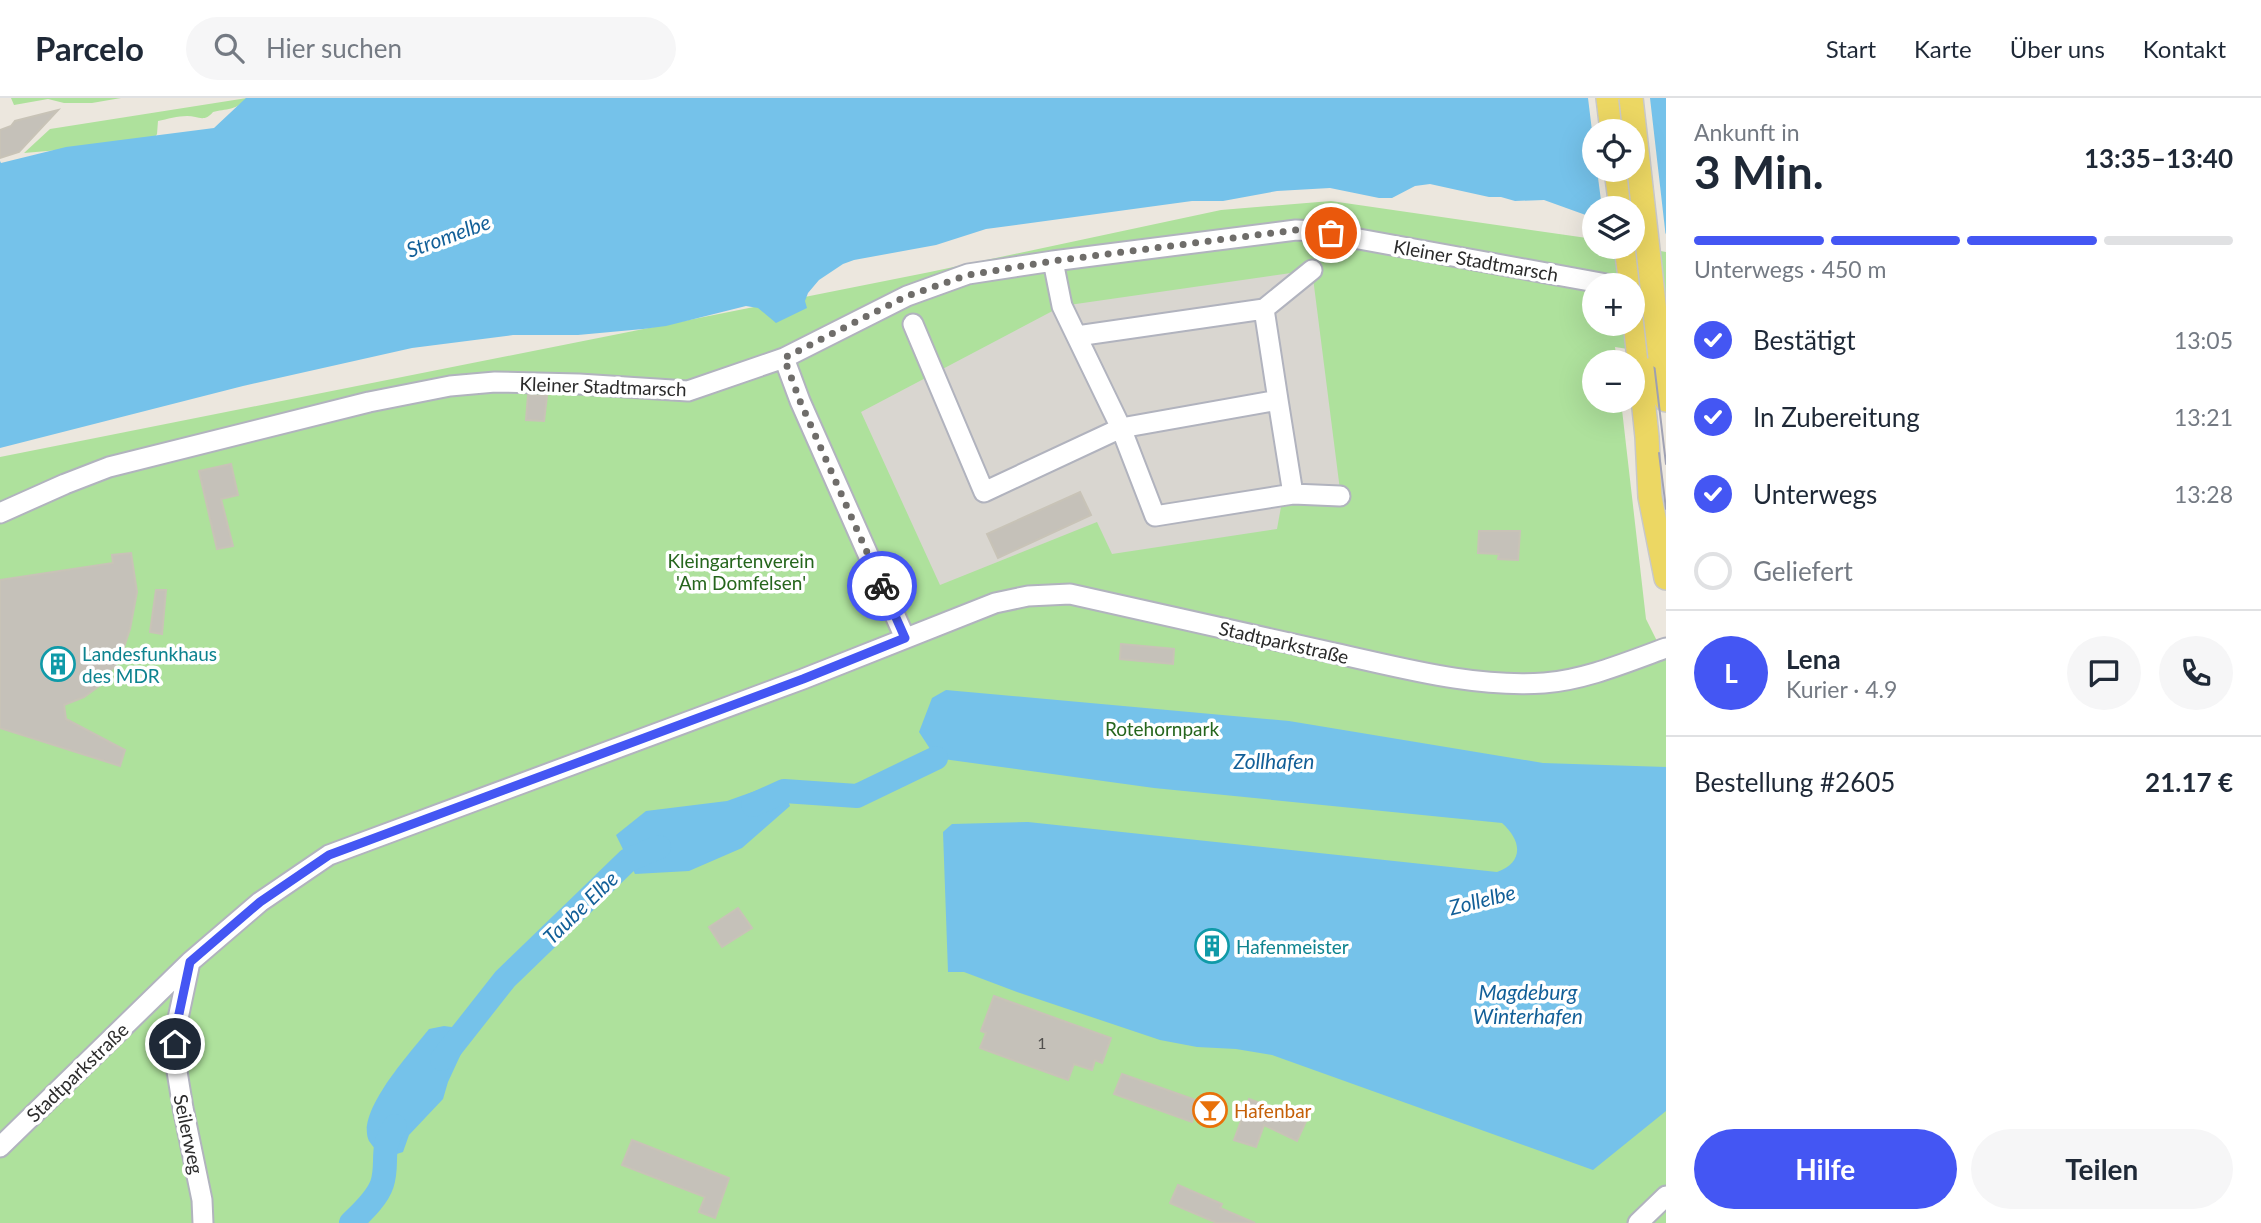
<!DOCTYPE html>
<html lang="de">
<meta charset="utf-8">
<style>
body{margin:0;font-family:Lato,sans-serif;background:#f6f6f7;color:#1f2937;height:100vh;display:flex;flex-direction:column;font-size:26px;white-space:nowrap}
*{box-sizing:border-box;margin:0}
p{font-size:23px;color:#747a83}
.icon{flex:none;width:38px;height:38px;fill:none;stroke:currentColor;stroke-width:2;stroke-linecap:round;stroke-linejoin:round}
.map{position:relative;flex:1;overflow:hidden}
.drawer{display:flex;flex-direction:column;background:#fff;width:595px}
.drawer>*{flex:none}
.tools{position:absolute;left:1582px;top:21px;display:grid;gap:14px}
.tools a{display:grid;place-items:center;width:63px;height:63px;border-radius:50%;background:#fff;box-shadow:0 7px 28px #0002;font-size:35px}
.pin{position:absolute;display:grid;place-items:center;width:60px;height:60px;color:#fff;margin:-30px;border:4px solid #fff;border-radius:50%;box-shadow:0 2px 7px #0007}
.courier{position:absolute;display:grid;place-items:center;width:70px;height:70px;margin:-35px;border:5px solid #4456f3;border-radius:50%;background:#fff;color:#222;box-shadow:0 2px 9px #0007}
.overview em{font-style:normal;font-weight:700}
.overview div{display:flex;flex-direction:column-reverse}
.overview{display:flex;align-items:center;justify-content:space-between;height:119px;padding:0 28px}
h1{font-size:46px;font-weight:700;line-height:52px}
.bar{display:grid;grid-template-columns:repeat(4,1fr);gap:10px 7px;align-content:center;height:84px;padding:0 28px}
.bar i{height:9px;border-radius:5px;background:#e0e1e3}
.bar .active{background:#4456f3}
.bar p{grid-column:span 4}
.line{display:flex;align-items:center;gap:18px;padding:0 28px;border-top:2px solid #e0e1e3}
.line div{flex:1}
.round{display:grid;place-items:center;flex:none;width:74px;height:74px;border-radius:37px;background:#f6f6f7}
ol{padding:0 28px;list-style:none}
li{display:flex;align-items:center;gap:21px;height:77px}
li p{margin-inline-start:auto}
li .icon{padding:7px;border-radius:50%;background:#4456f3;color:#fff;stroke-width:4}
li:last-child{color:#747a83}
li i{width:38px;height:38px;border:4px solid #e0e1e3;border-radius:50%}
.primary-button{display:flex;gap:14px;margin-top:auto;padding:14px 28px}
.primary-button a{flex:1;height:80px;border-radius:42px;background:#4456f3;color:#fff;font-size:28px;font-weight:700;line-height:80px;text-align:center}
.primary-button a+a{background:#f6f6f7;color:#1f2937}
header{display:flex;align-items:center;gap:42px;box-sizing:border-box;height:98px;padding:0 35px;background:#fff;border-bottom:2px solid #e0e1e3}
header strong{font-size:33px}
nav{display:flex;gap:38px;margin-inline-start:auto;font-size:24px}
.search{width:490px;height:63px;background:#f6f6f7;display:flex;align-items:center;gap:18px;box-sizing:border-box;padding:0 24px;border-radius:38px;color:#747a83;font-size:26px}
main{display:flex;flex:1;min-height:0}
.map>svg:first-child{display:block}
</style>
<header>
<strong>Parcelo</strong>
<div class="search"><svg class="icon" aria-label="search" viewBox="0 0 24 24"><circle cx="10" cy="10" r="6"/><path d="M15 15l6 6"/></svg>Hier suchen</div>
<nav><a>Start</a><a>Karte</a><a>Über uns</a><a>Kontakt</a></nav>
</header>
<main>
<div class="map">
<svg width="1666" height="1125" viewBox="0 0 1666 1125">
<rect width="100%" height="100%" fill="#ece7de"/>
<!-- green -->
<path fill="#aee19c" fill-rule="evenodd" d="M11 0H121L92 5H64L48 1 14 7Z
M247 0C238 12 225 11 213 14 204 25 198 18 187 18 178 18 167 21 158 23L157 36 152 44 24 55 50 31Z
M1331 103 1594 141V149L1633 148 1666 154V257L1615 249 1617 264H1594V303H1621L1646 521 1666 561V1125H0V359L930 174 1221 112ZM1594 187H1633V226H1594Z"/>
<!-- plaza -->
<path fill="#d9d6d0" d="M1312 172 1340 392 1325 402 1281 409 1277 431 1112 456 1097 424 940 487 861 314 1062 208Z"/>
<!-- water -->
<path fill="#75c2ea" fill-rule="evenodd" d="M246 0H1666V136L1633 110H1594V120L1544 102 1515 103 1501 99H1489L1430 86 1415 88 1392 100H1379L1330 90 1277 93 1223 103H1192L986 131 936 147 854 162 843 166 819 182 808 195 805 203 807 210 776 225 758 210 746 208 666 228 643 231 578 237H513L412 250 243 288 0 350V63L1 65 66 49 214 30ZM1594 33H1633V72H1594Z
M946 592 1289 623 1543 665 1666 669V1013L1593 1072 1272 957 1236 951 1197 949 1160 942 1017 894 964 874H948L943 734 952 726 1028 724 1497 774C1524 764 1522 743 1502 725L1154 690 936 660 919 634 932 600Z
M769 688 784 693 790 708 742 750 689 773 635 776 616 737 646 713 727 703Z
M444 928 459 930 467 943 448 984 443 1001 409 1037 403 1054 384 1060C379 1055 373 1049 369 1043 355 1014 412 953 429 931Z"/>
<!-- pier -->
<path fill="#ece7de" d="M1588 0H1650L1666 140 1633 133V110H1602L1597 72H1633V33H1594V49Z"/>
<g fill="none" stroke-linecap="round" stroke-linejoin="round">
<!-- river -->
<path stroke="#75c2ea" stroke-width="24" d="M753 707 784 693 857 698 936 660
M442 961 505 881 628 762 659 749
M351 1125C361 1115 377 1101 382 1086 389 1065 379 1050 395 1028"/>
</g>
<!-- building -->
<path fill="#c5c1b9" stroke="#c8c3b7" stroke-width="2" d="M58 12 19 54 0 60V32L11 28 15 23Z
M528 297 547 298 544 323 526 322Z
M231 366 238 397 221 401 233 448 217 451 199 373Z
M1080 394 1091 417 998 460 987 436Z
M1479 433H1520L1518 462 1498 461 1499 456 1478 455Z
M131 455 137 494 130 531 120 561 99 588 84 599 64 607 66 621 125 652 120 668 0 630V482L113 465 112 457Z
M156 492H166L162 536 150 534Z
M1121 546 1174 551 1173 566 1120 561Z
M738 810 752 830 722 849 709 829Z
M994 898 1111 940 1102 965 1095 962 1092 972 1074 966 1068 982 980 950 986 935 981 933Z
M1122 976 1198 1003 1192 1024 1114 996Z
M1249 1001 1281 1013 1284 1008 1308 1019 1297 1043 1264 1027 1256 1049 1234 1042Z
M632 1042 729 1080 715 1120 699 1114 705 1099 622 1067Z
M1178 1087 1222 1106 1220 1110 1255 1125H1217L1170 1105Z"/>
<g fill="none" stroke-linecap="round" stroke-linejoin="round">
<!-- minor casing -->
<g stroke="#b1b3be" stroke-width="23">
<path id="minor" d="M1053 163 1062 208 1121 330 1155 418 1293 396 1340 398
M913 226 984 394 1121 330 1278 302 1264 211 1312 172
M1077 238 1264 211
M784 260 800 303 905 540
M1278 302 1293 396
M0 415 65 386 109 369 369 304 450 288 495 284 579 286 688 293 784 260 907 198 968 176 1053 163 1296 132 1315 133 1612 187
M190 864 176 930 175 961 183 1010 202 1102 203 1125
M0 1049 190 864 260 804 329 757 803 581 995 505 1028 498 1070 496C1158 516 1246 536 1334 555 1403 570 1474 590 1544 585 1585 582 1627 564 1666 550
M1638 1125 1666 1098"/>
</g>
<!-- major casing -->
<g stroke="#c8c8c8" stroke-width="26">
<path id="major" d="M1608 0 1612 33
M1616 72 1621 110
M1626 149 1631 187
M1633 204 1647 339 1650 399 1666 480
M1660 259 1666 302"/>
</g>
<!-- minor -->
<use href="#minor" stroke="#fff" stroke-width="19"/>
<!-- major -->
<use href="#major" stroke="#ecd763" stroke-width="23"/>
<!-- tram -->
<path stroke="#a0a2b4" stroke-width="2" d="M1622 0 1626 33
M1631 72 1666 366
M1659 355 1666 411"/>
<!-- major-bridge casing -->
<g stroke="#c8c8c8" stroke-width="26" stroke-linecap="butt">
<path id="major-bridge" d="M1631 0 1660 259"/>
</g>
<!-- major-bridge -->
<use href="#major-bridge" stroke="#ecd763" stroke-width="23"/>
</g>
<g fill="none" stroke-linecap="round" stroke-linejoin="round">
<!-- done -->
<path stroke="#6f6d6a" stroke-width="7" stroke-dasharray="0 12.6" d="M882 488 800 303 784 260 907 198 968 177 1053 163 1296 132 1331 135"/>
<!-- route -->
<path stroke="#4456f3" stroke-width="9" d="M175 946 176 930 190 864 260 804 329 757 803 581 905 540 882 488"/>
</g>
<!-- icons -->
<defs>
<g id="building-ring" transform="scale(1.75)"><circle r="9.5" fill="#fff" stroke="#0f9aa8" stroke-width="1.5"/><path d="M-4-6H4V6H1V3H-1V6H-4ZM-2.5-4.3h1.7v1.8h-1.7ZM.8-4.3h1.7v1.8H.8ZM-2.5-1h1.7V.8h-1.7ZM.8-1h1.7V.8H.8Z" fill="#0f9aa8"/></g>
<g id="bar-ring" transform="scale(1.75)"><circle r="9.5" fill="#fff" stroke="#e8710a" stroke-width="1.5"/><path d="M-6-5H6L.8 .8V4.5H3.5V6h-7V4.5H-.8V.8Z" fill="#e8710a"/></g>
</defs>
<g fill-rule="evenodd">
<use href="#building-ring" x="58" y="566"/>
<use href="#building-ring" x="1212" y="848"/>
<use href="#bar-ring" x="1210" y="1012"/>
</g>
<g text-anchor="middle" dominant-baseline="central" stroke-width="7" stroke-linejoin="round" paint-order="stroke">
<!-- number labels -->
<g font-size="16" fill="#52504e">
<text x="1042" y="944">1</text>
</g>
<!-- street labels -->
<g font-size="19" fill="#2b2b2b" stroke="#fff">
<text transform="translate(1476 162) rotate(10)">Kleiner Stadtmarsch</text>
<text transform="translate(603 288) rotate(2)">Kleiner Stadtmarsch</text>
<text transform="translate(1284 544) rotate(13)">Stadtparkstraße</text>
<text transform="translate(77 974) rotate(-44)">Stadtparkstraße</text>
<text transform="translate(189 1036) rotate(78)">Seilerweg</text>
</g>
<!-- park labels -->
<g font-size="19" fill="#26661d" stroke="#fff">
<text x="741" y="462">Kleingartenverein<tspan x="741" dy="22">'Am Domfelsen'</tspan></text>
<text x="1162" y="630">Rotehornpark</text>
</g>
<!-- culture labels -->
<g font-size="19" fill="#0d838f" stroke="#fff" text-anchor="start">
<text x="82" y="555">Landesfunkhaus<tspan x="82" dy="22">des MDR</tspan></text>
<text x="1236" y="848">Hafenmeister</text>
</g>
<!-- food labels -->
<g font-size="19" fill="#c56008" stroke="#fff" text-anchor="start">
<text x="1234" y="1012">Hafenbar</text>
</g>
<!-- water labels -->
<g font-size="21" font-style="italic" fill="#125f98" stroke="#fff">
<text transform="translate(448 137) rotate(-20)">Stromelbe</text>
<text x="1274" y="662">Zollhafen</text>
<text transform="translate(1482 801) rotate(-14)">Zollelbe</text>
<text transform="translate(580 809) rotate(-44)">Taube Elbe</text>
<text x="1528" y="893">Magdeburg<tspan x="1528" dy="24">Winterhafen</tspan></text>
</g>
</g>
</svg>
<div class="tools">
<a><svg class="icon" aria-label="locate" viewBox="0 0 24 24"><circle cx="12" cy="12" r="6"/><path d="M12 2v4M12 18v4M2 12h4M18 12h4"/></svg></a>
<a><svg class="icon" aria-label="layers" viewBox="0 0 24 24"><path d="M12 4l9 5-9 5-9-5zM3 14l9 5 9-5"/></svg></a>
<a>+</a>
<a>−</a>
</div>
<div class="pin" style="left:1331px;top:135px;background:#ea580c"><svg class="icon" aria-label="bag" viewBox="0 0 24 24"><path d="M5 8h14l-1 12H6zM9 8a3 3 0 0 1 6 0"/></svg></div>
<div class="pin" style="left:175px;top:946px;background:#1f2937"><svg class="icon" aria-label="home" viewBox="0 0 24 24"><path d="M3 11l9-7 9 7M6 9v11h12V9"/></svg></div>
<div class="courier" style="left:882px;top:488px"><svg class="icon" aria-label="bike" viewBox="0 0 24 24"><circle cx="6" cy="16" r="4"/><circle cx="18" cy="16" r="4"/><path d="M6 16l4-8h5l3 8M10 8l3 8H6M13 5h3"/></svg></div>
</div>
<section class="drawer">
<div class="overview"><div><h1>3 Min.</h1><p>Ankunft in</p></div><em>13:35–13:40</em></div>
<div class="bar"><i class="active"></i><i class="active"></i><i class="active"></i><i></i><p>Unterwegs · 450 m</p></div>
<ol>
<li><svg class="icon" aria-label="check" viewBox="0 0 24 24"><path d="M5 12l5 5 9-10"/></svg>Bestätigt<p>13:05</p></li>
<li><svg class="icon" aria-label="check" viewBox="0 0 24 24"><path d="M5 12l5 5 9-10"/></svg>In Zubereitung<p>13:21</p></li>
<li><svg class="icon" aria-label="check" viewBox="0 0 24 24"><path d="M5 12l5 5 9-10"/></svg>Unterwegs<p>13:28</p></li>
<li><i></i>Geliefert</li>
</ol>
<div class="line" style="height:126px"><b class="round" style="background:#4456f3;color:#fff">L</b><div><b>Lena</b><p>Kurier · 4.9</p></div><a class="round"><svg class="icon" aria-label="chat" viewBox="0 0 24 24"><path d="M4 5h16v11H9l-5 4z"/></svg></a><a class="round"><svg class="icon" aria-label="phone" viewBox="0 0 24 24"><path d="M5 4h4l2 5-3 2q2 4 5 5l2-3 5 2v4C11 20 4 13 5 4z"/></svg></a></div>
<div class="line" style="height:91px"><div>Bestellung #2605</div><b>21.17 €</b></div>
<div class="primary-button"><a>Hilfe</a><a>Teilen</a></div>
</section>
</main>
